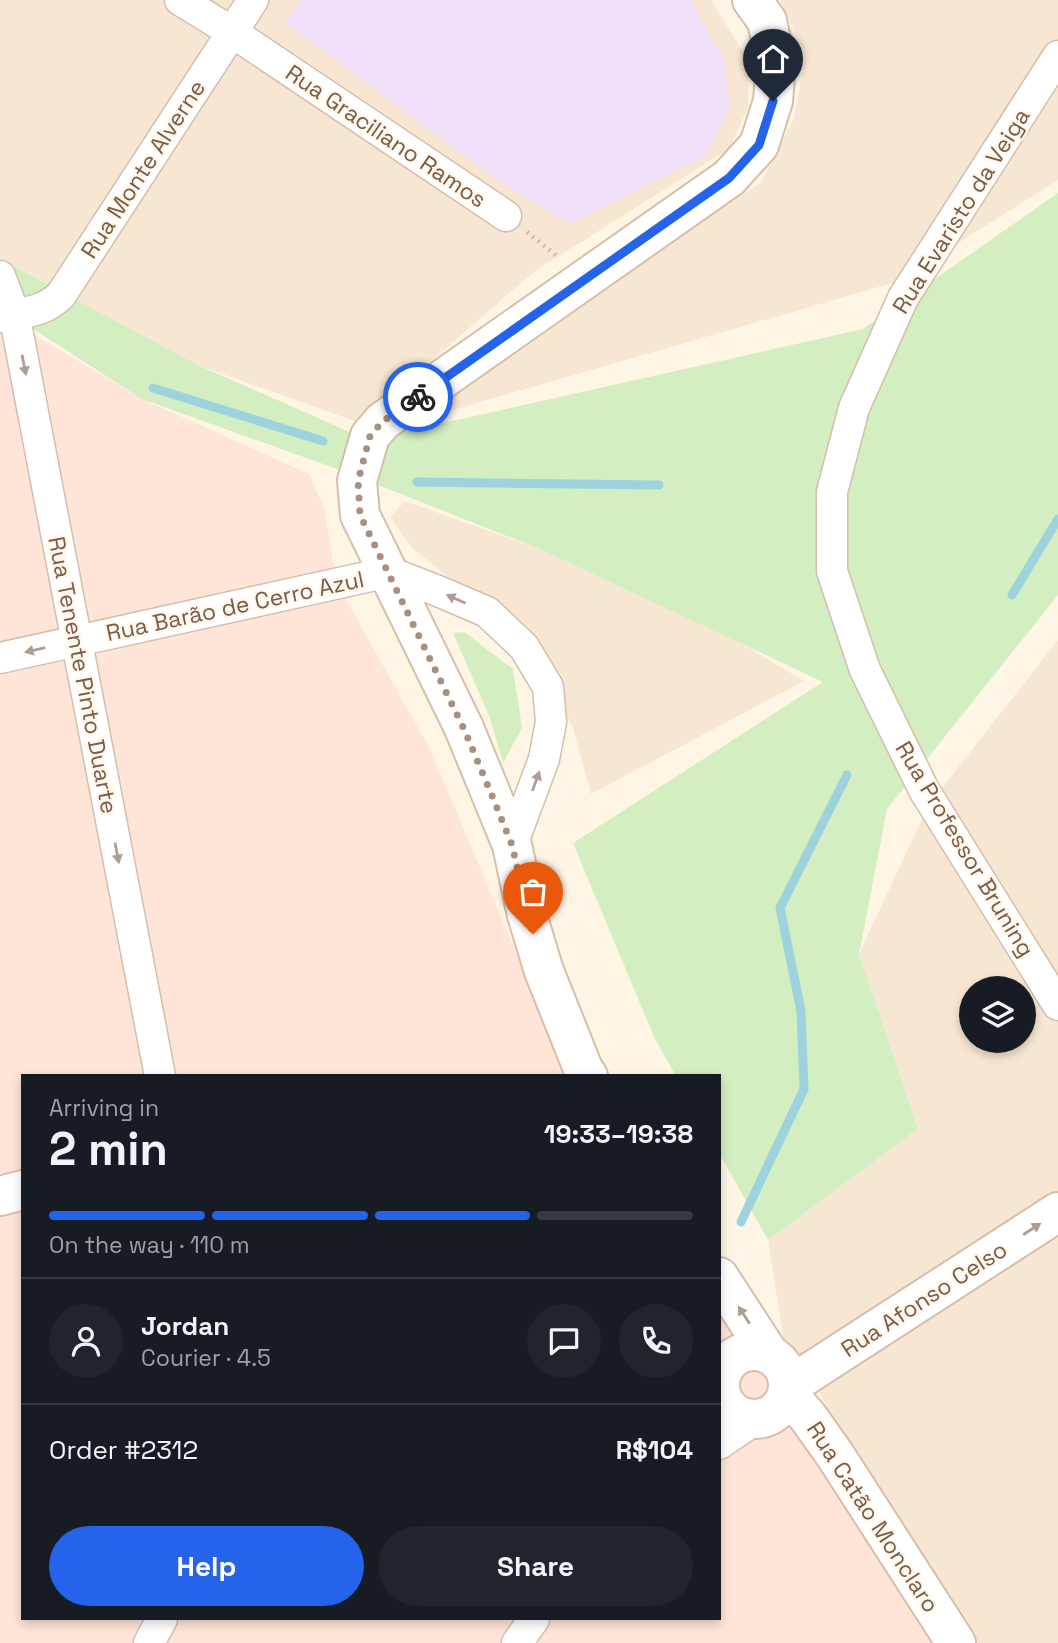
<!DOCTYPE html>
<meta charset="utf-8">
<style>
body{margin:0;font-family:"Space Grotesk",sans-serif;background:#20242c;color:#f1f3f6;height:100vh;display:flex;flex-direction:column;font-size:26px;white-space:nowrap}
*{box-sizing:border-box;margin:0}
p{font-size:23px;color:#9ea1a6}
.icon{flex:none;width:38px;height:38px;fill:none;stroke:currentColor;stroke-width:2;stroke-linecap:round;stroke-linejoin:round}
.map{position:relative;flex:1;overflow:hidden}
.side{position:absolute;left:21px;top:1074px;width:700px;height:546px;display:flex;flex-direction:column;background:#171b24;border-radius:0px;box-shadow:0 4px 10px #0003}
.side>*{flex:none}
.buttons{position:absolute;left:959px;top:976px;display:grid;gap:14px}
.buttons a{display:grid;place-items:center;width:77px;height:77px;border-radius:50%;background:#171b24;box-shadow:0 4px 10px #0003;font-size:35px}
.pin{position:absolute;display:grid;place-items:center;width:60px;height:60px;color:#fff;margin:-72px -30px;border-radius:50% 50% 50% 0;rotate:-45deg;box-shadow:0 0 7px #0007}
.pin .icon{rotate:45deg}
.courier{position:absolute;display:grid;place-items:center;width:70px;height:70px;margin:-35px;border:5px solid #2563eb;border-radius:50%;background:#fff;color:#222;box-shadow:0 2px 9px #0007}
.summary em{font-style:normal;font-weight:700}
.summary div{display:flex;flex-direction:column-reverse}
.summary{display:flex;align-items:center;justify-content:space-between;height:119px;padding:0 28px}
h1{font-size:46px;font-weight:700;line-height:52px}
.bar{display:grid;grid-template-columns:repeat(4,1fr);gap:10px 7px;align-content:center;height:84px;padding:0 28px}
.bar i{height:9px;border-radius:5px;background:#363941}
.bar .selected{background:#2563eb}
.bar p{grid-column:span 4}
.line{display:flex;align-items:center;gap:18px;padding:0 28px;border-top:2px solid #363941}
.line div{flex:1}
.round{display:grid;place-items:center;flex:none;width:74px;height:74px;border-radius:37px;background:#20242c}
.button{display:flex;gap:14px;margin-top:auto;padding:14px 28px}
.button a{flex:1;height:80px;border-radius:42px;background:#2563eb;color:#fff;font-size:28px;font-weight:700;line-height:80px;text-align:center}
.button a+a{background:#20242c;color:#f1f3f6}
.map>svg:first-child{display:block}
</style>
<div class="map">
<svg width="1058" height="1643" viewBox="0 0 1058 1643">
<rect width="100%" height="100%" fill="#fef5e5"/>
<!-- residential -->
<path fill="#f7e7d2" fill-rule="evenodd" d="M0 0H711L749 61 748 108 729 149 535 271 360 423 200 366 0 259Z
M780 0H1058V180L896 282 397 426 586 295 761 183 794 118 806 55Z
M405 501 540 549 732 638 804 681 591 794 573 728 536 651 476 599 412 548 390 517Z
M1058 640V1643H976L828 1410 818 1389 801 1361 784 1341 768 1240 918 1129 859 954 928 806ZM971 989H1024V1041H971Z"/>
<!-- commercial -->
<path fill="#ffe4d8" d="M0 315 8 319 142 399 309 474 324 508 337 584 430 749 568 1076H23V1619H719V1303L795 1416 938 1643H0Z"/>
<!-- education -->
<path fill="#f2e1fb" d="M301 0H690L723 57 730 108 706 155 570 224 503 184 285 22Z"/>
<!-- green -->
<path fill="#d3eec1" d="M1058 193V595L887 809 859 954 918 1129 768 1240 719 1153V1076H676L655 1039 573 843 823 682 540 549 340 470 142 399 10 314 0 310V259L200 366 368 440 863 329Z
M464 632 513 669 522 728 503 763 490 718 453 633Z"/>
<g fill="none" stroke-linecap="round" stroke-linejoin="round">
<!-- stream -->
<path stroke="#9cd3dd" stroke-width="9" d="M153 388 323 441
M417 482 659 485
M1012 595 1058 519
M741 1222 804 1089 801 1011 780 908 847 775"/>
<!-- street casing -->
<g stroke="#d4beac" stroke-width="33">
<path id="street" d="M180 0 232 32 506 216
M1058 56 903 298 854 408 832 492V571L865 670 924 790 1058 1005
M0 276 14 313 160 1076
M0 317C25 311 41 314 61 295L253 0
M0 658 389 572 438 591 487 612 524 647 548 687 551 722 544 759 512 845
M719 1386H720
M719 1444 756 1419
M149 1643 162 1619
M517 1643 534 1619"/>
</g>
<!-- secondary casing -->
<g stroke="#d8bea9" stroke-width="42">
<path id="secondary" d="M588 1076 584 1071 544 971 527 915 512 845 464 728 360 515 357 481 370 436 383 421 729 178 759 145 773 101 776 63 767 21 752 0
M0 1196 23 1190
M719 1277 769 1354
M720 1385a34 34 0 1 1 68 0a34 34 0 1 1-68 0Z
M789 1386 1058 1212
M788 1394 808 1417 835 1455 956 1643"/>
</g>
<!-- path -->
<path stroke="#dcb69c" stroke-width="4.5" stroke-dasharray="2 5" stroke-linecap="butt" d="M527 232 558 257"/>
<!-- street -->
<use href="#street" stroke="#fff" stroke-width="30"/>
<!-- secondary -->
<use href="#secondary" stroke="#fff" stroke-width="38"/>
</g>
<!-- one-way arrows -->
<defs><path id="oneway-solid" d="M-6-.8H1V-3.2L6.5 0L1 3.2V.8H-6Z" transform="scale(1.75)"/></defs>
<g fill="#b09c91">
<use href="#oneway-solid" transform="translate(24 365) rotate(79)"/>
<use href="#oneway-solid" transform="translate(456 599) rotate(-156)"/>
<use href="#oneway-solid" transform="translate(35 650) rotate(167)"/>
<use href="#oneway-solid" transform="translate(536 781) rotate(-70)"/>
<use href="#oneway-solid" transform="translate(117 853) rotate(79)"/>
<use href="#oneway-solid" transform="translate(1032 1229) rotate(-33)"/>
<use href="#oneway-solid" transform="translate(744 1315) rotate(-123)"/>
</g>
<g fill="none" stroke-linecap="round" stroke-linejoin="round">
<!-- done -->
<path stroke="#a9907e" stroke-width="7" stroke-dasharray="0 12.6" d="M418 397 383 421 370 436 358 481 360 515 464 729 493 798 512 845 533 934"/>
<!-- route -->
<path stroke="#2563eb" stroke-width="9" d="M418 397 729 178 759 145 773 101"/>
</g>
<g text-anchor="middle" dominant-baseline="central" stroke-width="5" stroke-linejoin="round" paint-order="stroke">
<!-- street labels -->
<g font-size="23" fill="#7b5a47" stroke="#fff8ed">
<text transform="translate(386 136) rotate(34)">Rua Graciliano Ramos</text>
<text transform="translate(143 169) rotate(-57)">Rua Monte Alverne</text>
<text transform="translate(961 211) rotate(-58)">Rua Evaristo da Veiga</text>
<text transform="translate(235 606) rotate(-12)">Rua Barão de Cerro Azul</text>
<text transform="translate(83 675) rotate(79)">Rua Tenente Pinto Duarte</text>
<text transform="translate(965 849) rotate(59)">Rua Professor Bruning</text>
<text transform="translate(924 1299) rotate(-33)">Rua Afonso Celso</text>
<text transform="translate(873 1517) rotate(57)">Rua Catão Monclaro</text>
</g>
</g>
</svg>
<div class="buttons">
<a><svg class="icon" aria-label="layers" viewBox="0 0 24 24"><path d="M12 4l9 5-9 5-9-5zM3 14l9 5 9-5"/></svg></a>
</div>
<div class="pin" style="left:533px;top:934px;background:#ea580c"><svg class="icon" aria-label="bag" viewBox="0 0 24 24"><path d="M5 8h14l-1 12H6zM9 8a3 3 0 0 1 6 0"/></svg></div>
<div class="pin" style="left:773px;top:101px;background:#1f2937"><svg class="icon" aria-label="home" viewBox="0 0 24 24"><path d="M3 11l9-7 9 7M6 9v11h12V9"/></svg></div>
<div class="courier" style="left:418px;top:397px"><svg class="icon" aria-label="bike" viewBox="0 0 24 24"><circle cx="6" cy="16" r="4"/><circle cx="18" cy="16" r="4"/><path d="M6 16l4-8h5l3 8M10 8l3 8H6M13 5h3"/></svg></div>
<section class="side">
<div class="summary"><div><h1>2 min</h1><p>Arriving in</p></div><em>19:33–19:38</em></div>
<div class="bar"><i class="selected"></i><i class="selected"></i><i class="selected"></i><i></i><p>On the way · 110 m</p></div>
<div class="line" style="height:126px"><a class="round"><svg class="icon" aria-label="person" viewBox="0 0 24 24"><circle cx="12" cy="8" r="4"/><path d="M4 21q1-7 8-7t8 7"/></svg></a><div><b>Jordan</b><p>Courier · 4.5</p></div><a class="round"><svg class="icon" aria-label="chat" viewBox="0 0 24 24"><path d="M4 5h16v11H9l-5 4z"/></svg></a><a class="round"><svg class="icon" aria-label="phone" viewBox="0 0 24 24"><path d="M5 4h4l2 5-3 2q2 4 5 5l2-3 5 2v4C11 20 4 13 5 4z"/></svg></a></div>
<div class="line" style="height:91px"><div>Order #2312</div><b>R$104</b></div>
<div class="button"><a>Help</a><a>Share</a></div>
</section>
</div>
